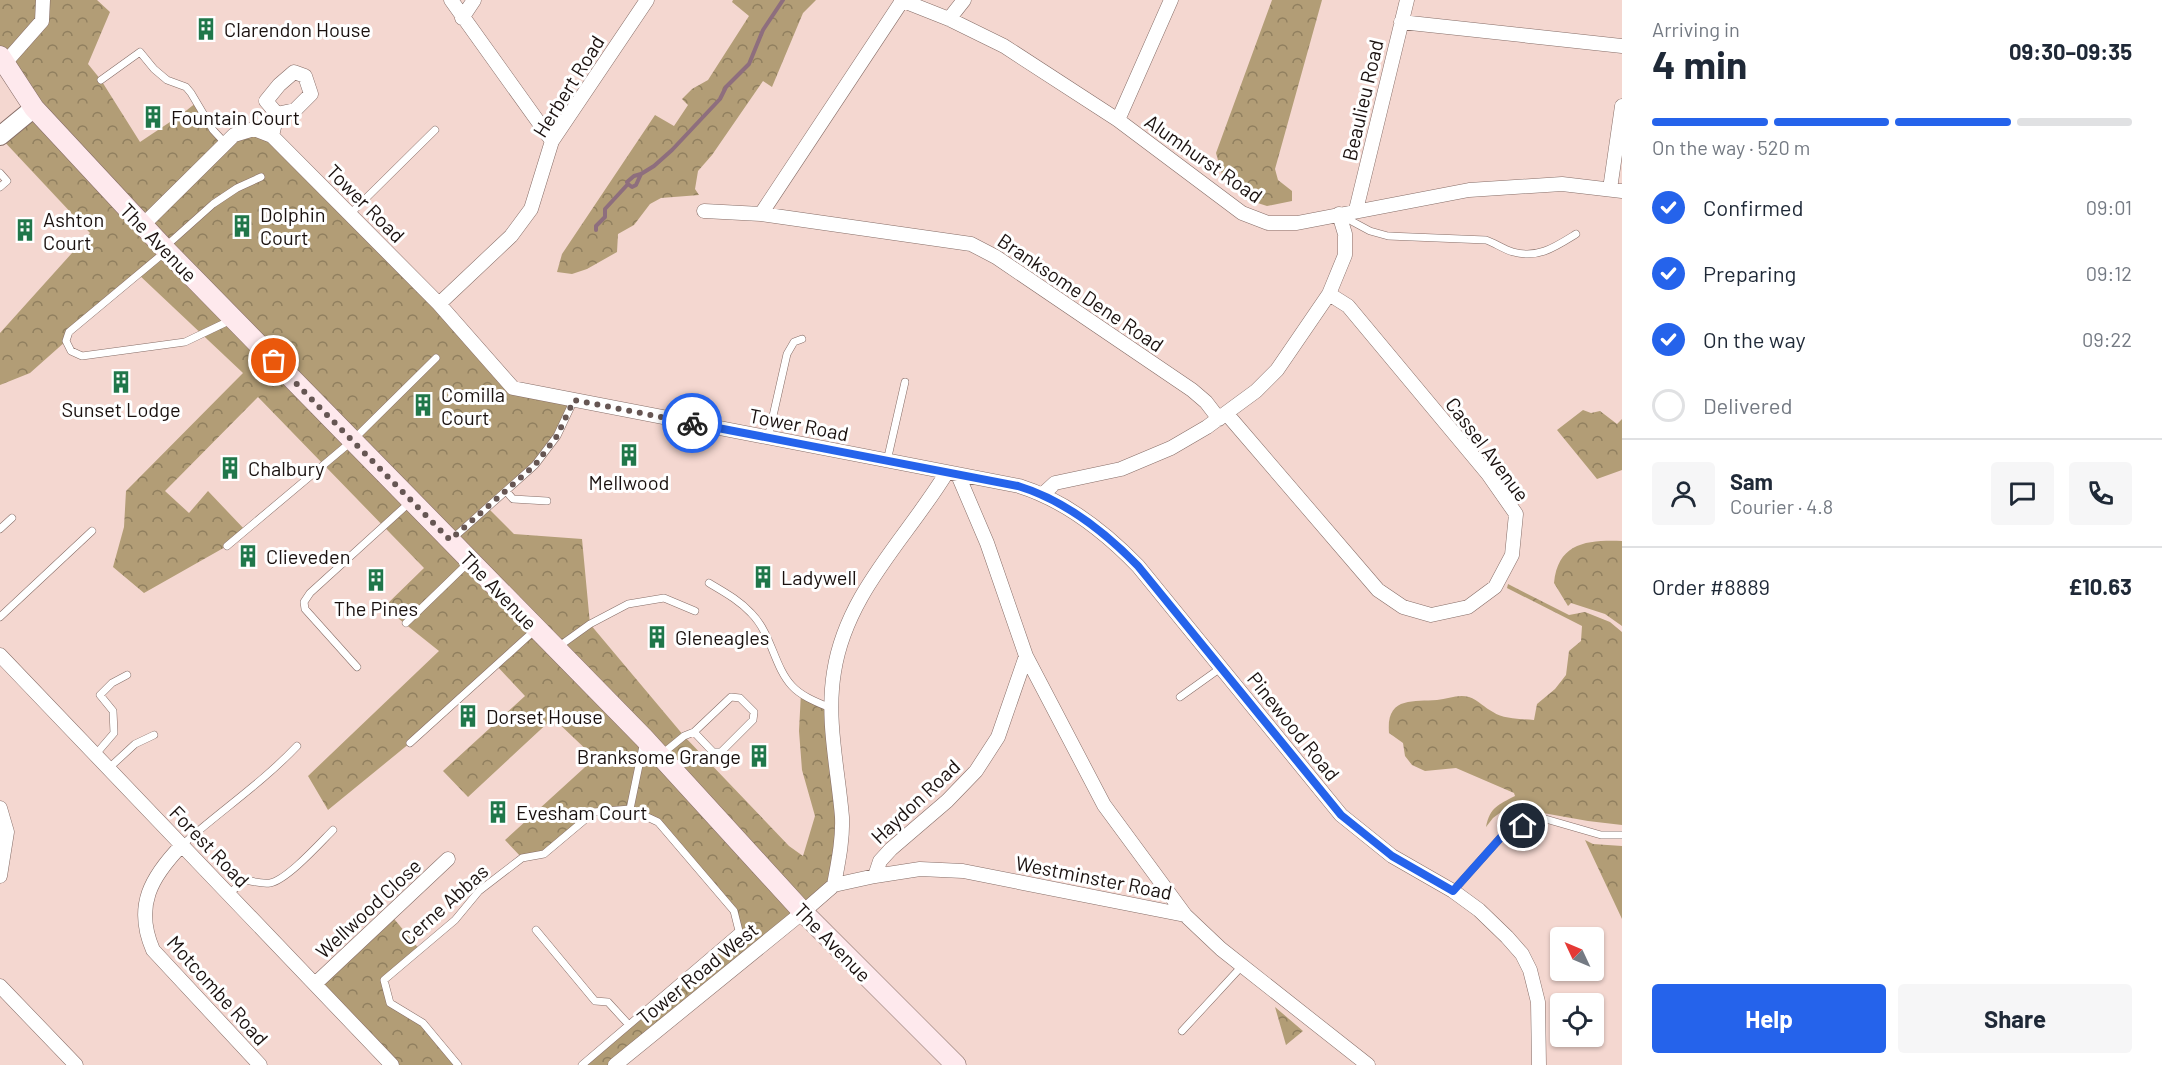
<!DOCTYPE html>
<meta charset="utf-8">
<style>
body{margin:0;font-family:Barlow,sans-serif;background:#f6f6f7;color:#1f2937;height:100vh;display:flex;flex-direction:column;font-size:22px;white-space:nowrap}
*{box-sizing:border-box;margin:0}
p{font-size:20px;color:#747a83}
.icon{flex:none;width:33px;height:33px;fill:none;stroke:currentColor;stroke-width:2;stroke-linecap:round;stroke-linejoin:round}
.map{position:relative;flex:1;overflow:hidden}
.sheet{display:flex;flex-direction:column;background:#fff;width:540px}
.sheet>*{flex:none}
.needle{width:39px;rotate:314deg}
.controls{position:absolute;left:1550px;top:927px;display:grid;gap:12px}
.controls a{display:grid;place-items:center;width:54px;height:54px;border-radius:6px;background:#fff;box-shadow:0 2px 4px #0004;font-size:30px}
.pin{position:absolute;display:grid;place-items:center;width:51px;height:51px;color:#fff;margin:-26px;border:3px solid #fff;border-radius:50%;box-shadow:0 2px 6px #0007}
.courier{position:absolute;display:grid;place-items:center;width:60px;height:60px;margin:-30px;border:4px solid #2563eb;border-radius:50%;background:#fff;color:#222;box-shadow:0 2px 8px #0007}
.overview em{font-style:normal;font-weight:700}
.overview div{display:flex;flex-direction:column-reverse}
.overview{display:flex;align-items:center;justify-content:space-between;height:102px;padding:0 30px}
h1{font-size:39px;font-weight:700;line-height:45px}
.bar{display:grid;grid-template-columns:repeat(4,1fr);gap:9px 6px;align-content:center;height:72px;padding:0 30px}
.bar i{height:8px;border-radius:4px;background:#e0e1e3}
.bar .on{background:#2563eb}
.bar p{grid-column:span 4}
.line{display:flex;align-items:center;gap:15px;padding:0 30px;border-top:2px solid #e0e1e3}
.line div{flex:1}
.round{display:grid;place-items:center;flex:none;width:63px;height:63px;border-radius:6px;background:#f6f6f7}
ol{padding:0 30px;list-style:none}
li{display:flex;align-items:center;gap:18px;height:66px}
li p{margin-inline-start:auto}
li .icon{padding:6px;border-radius:50%;background:#2563eb;color:#fff;stroke-width:4}
li:last-child{color:#747a83}
li i{width:33px;height:33px;border:3px solid #e0e1e3;border-radius:50%}
.button{display:flex;gap:12px;margin-top:auto;padding:12px 30px}
.button a{flex:1;height:69px;border-radius:6px;background:#2563eb;color:#fff;font-size:24px;font-weight:700;line-height:69px;text-align:center}
.button a+a{background:#f6f6f7;color:#1f2937}
main{display:flex;flex:1;min-height:0}
.map>svg:first-child{display:block}
</style>
<main>
<div class="map">
<svg width="1622" height="1065" viewBox="0 0 1622 1065">
<defs>
<pattern id="forest-crowns" width="20" height="18" patternUnits="userSpaceOnUse" patternTransform="scale(1.5)"><rect width="20" height="18" fill="#b29d76"/><path d="M2 6a3 3 0 1 1 6 0M12 15a3 3 0 1 1 6 0" fill="none" stroke="#907f5f"/></pattern>
</defs>
<rect width="100%" height="100%" fill="#f4d7d0"/>
<!-- forest -->
<path fill="url(#forest-crowns)" d="M0 0H97L110 12 88 64 101 80 140 142 182 114 197 102 225 143 234 135 272 136 513 388 574 400 557 436 535 465 488 508 514 534 582 539 590 624 684 736 789 846 803 856 815 816 802 770 799 731 801 692 833 709 842 820 834 885 615 1065H582L738 931 734 911 658 822 630 809 593 812 544 854 522 858 505 840 595 758 553 718 468 797 443 771 525 696 496 665 410 743 328 810 308 776 439 651 384 607 424 568 258 397 165 491 189 513 208 491 246 531 227 546 144 593 113 567 124 527 126 491 243 373 138 274 78 324 66 341 30 373 0 385V333L90 233 0 137 34 108 0 56Z
M733 0H816L803 13 772 87 763 81 712 155 698 171 695 189 699 195 661 198 650 204 634 225 618 234 617 252 587 269 572 274 557 272 562 254 655 115 674 126 688 105 682 99 692 89 708 80 749 16 732 2Z
M1272 0H1322L1275 169 1278 180 1292 191V201L1267 206 1245 199 1223 178 1216 153Z
M1583 410 1591 413 1600 411 1617 424 1622 419V470L1597 479 1557 430Z
M1622 541V626L1605 614 1571 603 1568 606 1554 583C1558 542 1588 540 1622 541Z
M1508 584 1569 615 1585 612 1610 622 1622 632V825L1588 821 1526 810 1505 809 1493 818 1486 827C1490 807 1498 805 1515 796L1514 793 1456 768 1425 771 1412 765 1405 756 1403 743 1389 733C1386 696 1413 702 1437 700 1448 699 1458 694 1469 697 1478 700 1485 708 1493 712 1503 719 1521 719 1534 720L1537 704 1555 689 1566 675 1569 651 1581 641 1582 626 1507 588Z
M1585 840 1593 844 1622 846V919Z
M390 914 420 950 384 980 390 1003 423 1023 458 1065H392L315 984Z
M1275 1007 1303 1031 1286 1045Z"/>
<g fill="none" stroke-linecap="round" stroke-linejoin="round">
<!-- stream -->
<path stroke="#8e6e7e" stroke-width="4" d="M628 184 632 187 636 185 641 174
M596 230V226L605 217V209L628 184 627 182 634 176 641 174 654 166 672 150 720 99 726 87 749 64 763 30 783 0"/>
<!-- service casing -->
<g stroke="#866d67" stroke-width="8">
<path id="service" d="M101 80 140 52 154 69 167 80 186 87 191 93 213 130 225 143
M0 173 7 181 0 187
M350 214 435 130
M1344 217 1370 231 1388 236 1486 240C1495 243 1503 249 1513 252 1538 259 1555 247 1576 234
M166 246 213 204 237 188 261 177
M165 252 69 332 66 341 71 351 82 356 185 342 231 320
M768 438 787 354 794 342 802 339
M887 461 905 382
M506 491 513 499 547 501
M0 529 12 518
M452 539 535 465 557 436 574 400
M227 546 352 441 436 358
M709 583C724 592 739 600 751 613 772 634 774 667 792 686 802 697 819 703 833 709
M0 617 92 531
M406 623 468 563
M558 647 590 624 628 604 664 598 695 611
M357 667 305 609 304 602 310 593 409 503
M1180 697 1222 667
M410 743 535 630
M96 754 114 733 113 711 100 695 112 683 127 675
M662 754 684 736 694 732 731 697 740 698 754 712 753 720 721 752H713L694 732
M109 768 135 744 154 735
M630 809 644 741
M182 845C220 811 262 783 297 746
M1453 891 1503 835 1542 818 1601 835H1622
M228 894 246 880C254 882 262 884 270 883 287 880 320 843 333 830
M536 930 595 1001 608 1002 629 1025
M1182 1031 1242 966
M458 1065 423 1023 390 1003 384 980 455 920 479 891 522 858 544 854 594 812 630 809 658 822 734 911 739 931 582 1065"/>
</g>
<!-- minor casing -->
<g stroke="#866d67" stroke-width="15">
<path id="minor" d="M451 0 552 141
M901 0 949 19 1004 46 1118 120 1242 213 1268 223H1297L1469 190 1562 184 1622 191
M462 18 474 0
M949 19 964 0
M1401 22 1622 46
M4 64 42 21 43 0
M1118 120 1171 0
M272 136 277 114 266 101 279 85 294 72 305 76 311 94 295 110 277 114
M1610 189 1622 106
M1356 210 1407 0
M704 211 761 214 971 244 996 257 1192 390 1206 402 1219 419
M761 214 902 1
M143 225 234 135 254 129 272 136 439 304 513 388 1019 486C1064 500 1105 532 1138 566L1341 815 1392 856 1453 891 1479 910 1507 937 1522 954 1530 970 1538 1002 1539 1065
M439 304 511 236 531 209 552 141 647 0
M1226 413 1378 590 1403 607 1431 615 1468 607 1495 587 1512 555 1516 514 1488 474 1348 306 1329 294
M958 475 987 543 1026 656 1104 805 1185 915
M1043 494 1055 483 1121 469 1171 448 1207 427 1256 391 1277 370 1329 294 1345 255V234L1339 214
M0 655 392 1065
M0 808 7 832 0 876
M182 845C151 877 134 906 153 950L260 1065
M875 876 880 861 891 849 947 801 976 771 998 737 1026 656
M834 885C838 863 843 840 842 817 838 769 826 720 834 672 846 593 907 538 947 472
M315 984 448 859
M0 986 76 1065
M615 1065 803 912 834 885 875 876 920 869 963 871 1185 915 1221 949 1368 1065"/>
</g>
<!-- tertiary casing -->
<g stroke="#866d67" stroke-width="20">
<path id="tertiary" d="M0 136 34 108"/>
</g>
<!-- secondary casing -->
<g stroke="#866d67" stroke-width="21">
<path id="secondary" d="M0 56 34 108 167 251 644 738 803 912 956 1065"/>
</g>
<!-- service -->
<use href="#service" stroke="#fff" stroke-width="7"/>
<!-- minor -->
<use href="#minor" stroke="#fff" stroke-width="14"/>
<!-- tertiary -->
<use href="#tertiary" stroke="#fff" stroke-width="18"/>
<!-- secondary -->
<use href="#secondary" stroke="#fee9ed" stroke-width="20"/>
</g>
<g fill="none" stroke-linecap="round" stroke-linejoin="round">
<!-- done -->
<path stroke="#665653" stroke-width="6" stroke-dasharray="0 10.8" d="M274 361 450 540 535 465 557 436 574 400 692 423"/>
<!-- route -->
<path stroke="#2563eb" stroke-width="8" d="M692 423 1018 486C1064 500 1105 532 1138 566L1341 815 1392 856 1453 891 1503 835 1523 826"/>
</g>
<!-- icons -->
<defs>
<g id="building-bare" transform="scale(1.8)"><path d="M-4-6H4V6H1V3H-1V6H-4ZM-2.5-4.3h1.7v1.8h-1.7ZM.8-4.3h1.7v1.8H.8ZM-2.5-1h1.7V.8h-1.7ZM.8-1h1.7V.8H.8Z" fill="#20774a" stroke="#fff" stroke-width="2.5" paint-order="stroke"/></g>
</defs>
<g fill-rule="evenodd">
<use href="#building-bare" x="206" y="29"/>
<use href="#building-bare" x="153" y="117"/>
<use href="#building-bare" x="242" y="226"/>
<use href="#building-bare" x="25" y="230"/>
<use href="#building-bare" x="121" y="382"/>
<use href="#building-bare" x="423" y="405"/>
<use href="#building-bare" x="629" y="455"/>
<use href="#building-bare" x="230" y="468"/>
<use href="#building-bare" x="248" y="556"/>
<use href="#building-bare" x="763" y="577"/>
<use href="#building-bare" x="376" y="580"/>
<use href="#building-bare" x="657" y="637"/>
<use href="#building-bare" x="468" y="716"/>
<use href="#building-bare" x="759" y="756"/>
<use href="#building-bare" x="498" y="812"/>
</g>
<g text-anchor="middle" dominant-baseline="central" stroke-width="6" stroke-linejoin="round" paint-order="stroke">
<!-- poi labels -->
<g font-size="20" fill="#1a110f" stroke="#fff" text-anchor="start">
<text x="224" y="29">Clarendon House</text>
<text x="171" y="117">Fountain Court</text>
<text x="260" y="214">Dolphin<tspan x="260" dy="23">Court</tspan></text>
<text x="43" y="219">Ashton<tspan x="43" dy="23">Court</tspan></text>
<text x="441" y="394">Comilla<tspan x="441" dy="23">Court</tspan></text>
<text x="121" y="409" text-anchor="middle">Sunset Lodge</text>
<text x="248" y="468">Chalbury</text>
<text x="629" y="482" text-anchor="middle">Mellwood</text>
<text x="266" y="556">Clieveden</text>
<text x="781" y="577">Ladywell</text>
<text x="376" y="608" text-anchor="middle">The Pines</text>
<text x="675" y="637">Gleneagles</text>
<text x="486" y="716">Dorset House</text>
<text x="741" y="756" text-anchor="end">Branksome Grange</text>
<text x="516" y="812">Evesham Court</text>
</g>
<!-- street labels -->
<g font-size="20" fill="#1a110f" stroke="#fff">
<text transform="translate(568 86) rotate(-58)">Herbert Road</text>
<text transform="translate(1362 100) rotate(-77)">Beaulieu Road</text>
<text transform="translate(1204 158) rotate(35)">Alumhurst Road</text>
<text transform="translate(366 203) rotate(45)">Tower Road</text>
<text transform="translate(159 242) rotate(46)">The Avenue</text>
<text transform="translate(1081 292) rotate(34)">Branksome Dene Road</text>
<text transform="translate(799 424) rotate(11)">Tower Road</text>
<text transform="translate(1488 449) rotate(53)">Cassel Avenue</text>
<text transform="translate(499 590) rotate(46)">The Avenue</text>
<text transform="translate(1294 726) rotate(51)">Pinewood Road</text>
<text transform="translate(915 801) rotate(-43)">Haydon Road</text>
<text transform="translate(210 846) rotate(46)">Forest Road</text>
<text transform="translate(1094 877) rotate(11)">Westminster Road</text>
<text transform="translate(444 904) rotate(-42)">Cerne Abbas</text>
<text transform="translate(368 908) rotate(-43)">Wellwood Close</text>
<text transform="translate(833 942) rotate(46)">The Avenue</text>
<text transform="translate(697 973) rotate(-39)">Tower Road West</text>
<text transform="translate(218 990) rotate(48)">Motcombe Road</text>
</g>
</g>
</svg>
<div class="controls">
<a><svg class="needle" viewBox="-14 -14 28 28"><path d="M0-13l5 13h-10z" fill="#e53935"/><path d="M0 13l5-13h-10z" fill="#747a83"/></svg></a>
<a><svg class="icon" aria-label="locate" viewBox="0 0 24 24"><circle cx="12" cy="12" r="6"/><path d="M12 2v4M12 18v4M2 12h4M18 12h4"/></svg></a>
</div>
<div class="pin" style="left:274px;top:361px;background:#ea580c"><svg class="icon" aria-label="bag" viewBox="0 0 24 24"><path d="M5 8h14l-1 12H6zM9 8a3 3 0 0 1 6 0"/></svg></div>
<div class="pin" style="left:1523px;top:826px;background:#1f2937"><svg class="icon" aria-label="home" viewBox="0 0 24 24"><path d="M3 11l9-7 9 7M6 9v11h12V9"/></svg></div>
<div class="courier" style="left:692px;top:423px"><svg class="icon" aria-label="bike" viewBox="0 0 24 24"><circle cx="6" cy="16" r="4"/><circle cx="18" cy="16" r="4"/><path d="M6 16l4-8h5l3 8M10 8l3 8H6M13 5h3"/></svg></div>
</div>
<section class="sheet">
<div class="overview"><div><h1>4 min</h1><p>Arriving in</p></div><em>09:30–09:35</em></div>
<div class="bar"><i class="on"></i><i class="on"></i><i class="on"></i><i></i><p>On the way · 520 m</p></div>
<ol>
<li><svg class="icon" aria-label="check" viewBox="0 0 24 24"><path d="M5 12l5 5 9-10"/></svg>Confirmed<p>09:01</p></li>
<li><svg class="icon" aria-label="check" viewBox="0 0 24 24"><path d="M5 12l5 5 9-10"/></svg>Preparing<p>09:12</p></li>
<li><svg class="icon" aria-label="check" viewBox="0 0 24 24"><path d="M5 12l5 5 9-10"/></svg>On the way<p>09:22</p></li>
<li><i></i>Delivered</li>
</ol>
<div class="line" style="height:108px"><a class="round"><svg class="icon" aria-label="person" viewBox="0 0 24 24"><circle cx="12" cy="8" r="4"/><path d="M4 21q1-7 8-7t8 7"/></svg></a><div><b>Sam</b><p>Courier · 4.8</p></div><a class="round"><svg class="icon" aria-label="chat" viewBox="0 0 24 24"><path d="M4 5h16v11H9l-5 4z"/></svg></a><a class="round"><svg class="icon" aria-label="phone" viewBox="0 0 24 24"><path d="M5 4h4l2 5-3 2q2 4 5 5l2-3 5 2v4C11 20 4 13 5 4z"/></svg></a></div>
<div class="line" style="height:78px"><div>Order #8889</div><b>£10.63</b></div>
<div class="button"><a>Help</a><a>Share</a></div>
</section>
</main>
